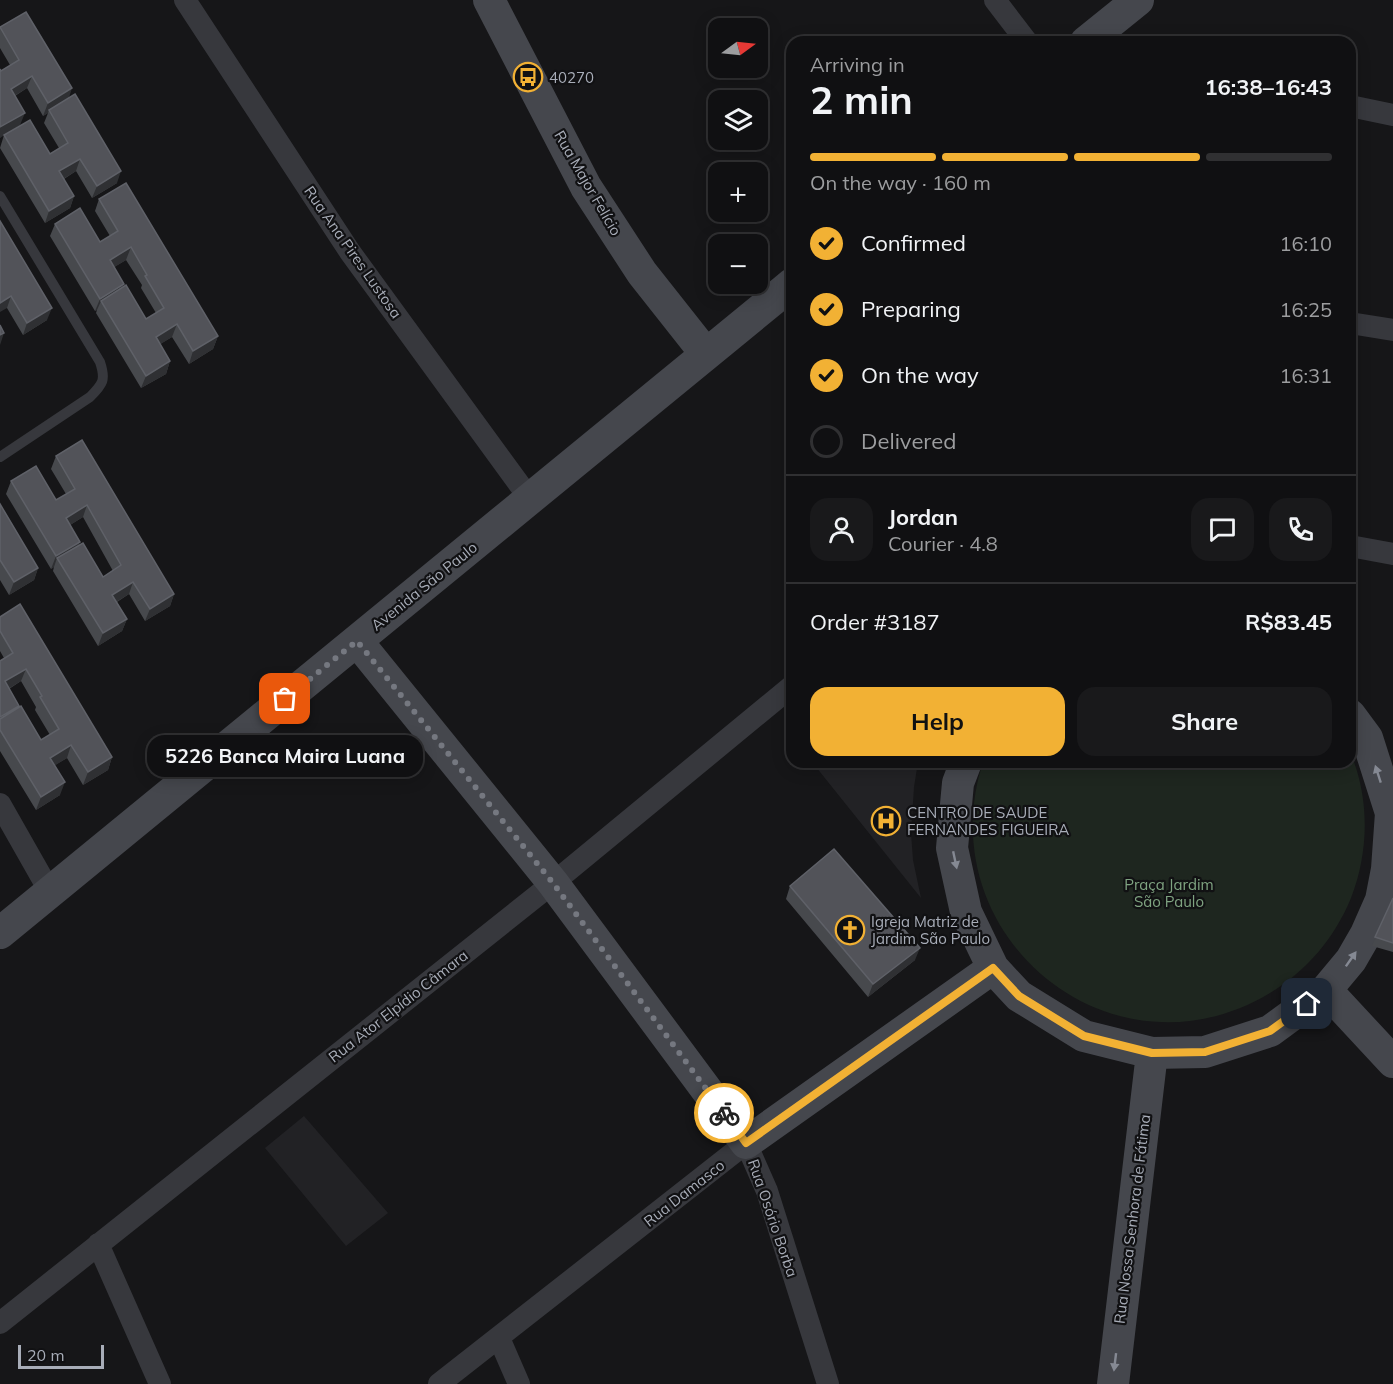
<!DOCTYPE html>
<meta charset="utf-8">
<style>
body{margin:0;font-family:Mulish,sans-serif;background:#19191b;color:#f1f3f6;height:100vh;display:flex;flex-direction:column;font-size:22px;white-space:nowrap}
*{box-sizing:border-box;margin:0}
p{font-size:20px;color:#9c9d9f}
.icon{flex:none;width:33px;height:33px;fill:none;stroke:currentColor;stroke-width:2;stroke-linecap:round;stroke-linejoin:round}
.map{position:relative;flex:1;overflow:hidden}
.drawer{position:absolute;left:786px;top:36px;width:570px;height:732px;display:flex;flex-direction:column;background:#101012;border-radius:18px;box-shadow:0 3px 15px #0003,0 0 0 2px #303032}
.drawer>*{flex:none}
.needle{width:39px;rotate:75deg}
.tools{position:absolute;left:708px;top:18px;display:grid;gap:12px}
.tools a{display:grid;place-items:center;width:60px;height:60px;border-radius:12px;background:#101012;box-shadow:0 3px 15px #0003,0 0 0 2px #303032;font-size:30px}
.scale{position:absolute;left:18px;bottom:15px;width:86px;box-sizing:border-box;padding-left:6px;border:3px solid #a8adb8;border-top:0;font-size:16px;line-height:21px;white-space:nowrap;color:#a8adb8;-webkit-text-stroke:4px #111113;paint-order:stroke}
.pin{position:absolute;display:grid;place-items:center;width:51px;height:51px;color:#fff;margin:-26px;border-radius:12px;box-shadow:0 3px 9px #0006}
.courier{position:absolute;display:grid;place-items:center;width:60px;height:60px;margin:-30px;border:4px solid #f2b134;border-radius:50%;background:#fff;color:#222;box-shadow:0 2px 8px #0007}
.bubble{position:absolute;height:42px;border-radius:18px;background:#101012;box-shadow:0 3px 15px #0003,0 0 0 2px #303032;font-size:20px;font-weight:700;line-height:42px;text-align:center}
.summary em{font-style:normal;font-weight:700}
.summary div{display:flex;flex-direction:column-reverse}
.summary{display:flex;align-items:center;justify-content:space-between;height:102px;padding:0 24px}
h1{font-size:39px;font-weight:700;line-height:45px}
.bar{display:grid;grid-template-columns:repeat(4,1fr);gap:9px 6px;align-content:center;height:72px;padding:0 24px}
.bar i{height:8px;border-radius:4px;background:#303032}
.bar .current{background:#f2b134}
.bar p{grid-column:span 4}
.line{display:flex;align-items:center;gap:15px;padding:0 24px;border-top:2px solid #303032}
.line div{flex:1}
.round{display:grid;place-items:center;flex:none;width:63px;height:63px;border-radius:18px;background:#19191b}
ol{padding:0 24px;list-style:none}
li{display:flex;align-items:center;gap:18px;height:66px}
li p{margin-inline-start:auto}
li .icon{padding:6px;border-radius:50%;background:#f2b134;color:#111;stroke-width:4}
li:last-child{color:#9c9d9f}
li i{width:33px;height:33px;border:3px solid #303032;border-radius:50%}
.button{display:flex;gap:12px;margin-top:auto;padding:12px 24px}
.button a{flex:1;height:69px;border-radius:18px;background:#f2b134;color:#111;font-size:24px;font-weight:700;line-height:69px;text-align:center}
.button a+a{background:#19191b;color:#f1f3f6}
.map>svg:first-child{display:block}
</style>
<div class="map">
<svg width="1393" height="1384" viewBox="0 0 1393 1384">
<rect width="100%" height="100%" fill="#161618"/>
<!-- built -->
<path fill="#222225" d="M812 762H918L914 787 911 833 913 860 921 898Z
M304 1116 388 1213 346 1246 265 1148Z"/>
<!-- green -->
<path fill="#1e261f" d="M1350 752C1370 798 1369 852 1351 898 1335 937 1307 971 1270 993 1112 1088 927 936 983 762H1350Z"/>
<g fill="none" stroke-linecap="round" stroke-linejoin="round">
<!-- lane -->
<path stroke="#37383d" stroke-width="10" d="M0 196 100 362C106 380 103 384 90 397L0 457"/>
<!-- street -->
<path stroke="#37383d" stroke-width="22" d="M185 0 350 252 530 499
M995 0 1027 42
M1350 106 1393 115
M1350 323 1393 330
M1350 546 1393 554
M0 804 50 892
M98 1244 160 1384
M0 1323 553 883 792 686
M499 1338 519 1384
M439 1384 746 1143 767 1191 828 1384"/>
<!-- secondary -->
<path stroke="#45474d" stroke-width="32" d="M489 0 586 187 642 273 706 354
M1086 42 1138 0
M357 641 553 883 746 1143 993 968
M966 762 958 783 952 848 966 912 993 968 1019 996 1084 1036 1152 1053 1205 1052 1270 1031 1326 990 1351 960 1366 934 1381 900 1387 869 1391 813 1367 738 1350 715
M0 933 792 284
M1326 990 1393 1062
M1113 1384 1152 1053"/>
</g>
<!-- wall -->
<path fill="#47494d" fill-rule="evenodd" d="M0 27 69 98 117 183 92 198 76 171 64 179 74 196 70 208 45 223 0 148 4 135 50 154 59 148 44 123 48 113 43 116 27 88 15 96 0 138V69L1 71 10 65 0 48Z
M99 199 218 336 213 349 189 364 172 337 160 344 170 361 166 374 141 388 96 313 97 310 95 311 50 236 55 224 100 242 110 236 95 211ZM126 260 142 285 141 288 156 313 146 319 123 287 114 267Z
M0 221 47 320 23 335 7 308Z
M56 456 174 594 170 606 145 621 129 594 117 602 127 619 122 631 98 646 53 571 54 567 51 569 6 494 11 481 56 500 66 494 51 469ZM83 517 113 571 103 577 79 545 70 525Z
M0 504 38 568 34 580 9 595 0 580Z
M0 617 112 757 108 770 83 785 67 758 55 765 60 795 36 810 0 751V661L4 658 0 651ZM21 681 36 707 35 710 50 735 41 740 18 708 19 706 9 689Z
M790 886 915 960 868 997 786 899Z
M1393 898V952L1372 946Z"/>
<!-- shaded-wall -->
<path fill="#2f3033" d="M32 76 27 88 6 101 11 89Z
M72 88 68 101 49 110 48 113 43 116 48 103Z
M25 113 20 125 0 138V127Z
M80 159 76 171 55 184 59 171Z
M121 171 117 183 92 198 97 186Z
M74 196 70 208 45 223 49 211Z
M131 247 126 260 105 273 110 260Z
M124 284 120 297 101 301 97 310 95 311 100 299Z
M11 296 7 308 0 312V303Z
M52 308 47 320 23 335 27 323Z
M177 324 172 337 151 350 156 337Z
M4 333 0 345V335Z
M218 336 213 349 189 364 193 351Z
M170 361 166 374 141 388 146 376Z
M87 505 83 517 62 530 66 518Z
M80 542 76 554 57 558 54 567 51 569 56 556Z
M38 568 34 580 9 595 14 582Z
M133 582 129 594 108 607 112 595Z
M174 594 170 606 145 621 150 609Z
M127 619 122 631 98 646 103 633Z
M26 669 21 681 0 694 5 681Z
M19 706 14 718 0 727V717Z
M71 745 67 758 46 771 50 758Z
M112 757 108 770 83 785 88 772Z
M65 782 60 795 36 810 41 797Z
M920 948 915 960 868 997 873 984Z"/>
<!-- building -->
<path fill="#525359" stroke="#5f6168" stroke-width="1.5" d="M26 12 72 88 48 103 32 76 11 89 25 113 0 127V69L1 71 19 60 0 27Z
M75 94 121 171 97 186 80 159 59 171 74 196 49 211 4 135 30 120 50 154 68 143 49 110Z
M126 183 218 336 193 351 177 324 156 337 170 361 146 376 101 301 126 285 146 319 164 308 145 276 147 275 131 247 110 260 124 284 100 299 55 224 80 208 100 242 118 231 99 199Z
M0 221 52 308 27 323 11 296 0 303Z
M0 325 4 333 0 335Z
M82 440 174 594 150 609 133 582 112 595 127 619 103 633 57 558 83 543 103 577 121 565 87 505 66 518 80 542 56 556 11 481 36 466 56 500 75 489 56 456Z
M0 504 38 568 14 582 0 560Z
M20 604 112 757 88 772 71 745 50 758 65 782 41 797 0 730V719L21 706 41 740 59 729 40 697 42 696 26 669 5 681 19 706 0 717V661L13 653 0 631V617Z
M834 849 920 948 873 984 790 886Z
M1393 898V943L1375 937Z"/>
<!-- one-way arrows -->
<defs><path id="oneway-solid" d="M-6-.8H1V-3.2L6.5 0L1 3.2V.8H-6Z" transform="scale(1.5)"/></defs>
<g fill="#858993">
<use href="#oneway-solid" transform="translate(1378 774) rotate(-108)"/>
<use href="#oneway-solid" transform="translate(955 860) rotate(78)"/>
<use href="#oneway-solid" transform="translate(1351 959) rotate(-55)"/>
<use href="#oneway-solid" transform="translate(1115 1362) rotate(97)"/>
</g>
<g fill="none" stroke-linecap="round" stroke-linejoin="round">
<!-- done -->
<path stroke="#757880" stroke-width="6" stroke-dasharray="0 10.8" d="M285 699 357 641 553 883 724 1113"/>
<!-- route -->
<path stroke="#f2b134" stroke-width="8" d="M724 1113 746 1143 993 968 1019 996 1084 1036 1152 1053 1205 1052 1270 1031 1307 1004"/>
</g>
<!-- icons -->
<defs>
<g id="bus-ring" transform="scale(1.5)"><circle r="9.5" fill="#111113" stroke="#f2b134" stroke-width="1.5"/><path d="M-5-6H5V4H4V6H2V4H-2V6H-4V4H-5ZM-3.5-4V0h7V-4ZM-3.5 1.2v1.5H-2V1.2ZM2 1.2v1.5H3.5V1.2Z" fill="#f2b134"/></g>
<g id="hospital-ring" transform="scale(1.5)"><circle r="9.5" fill="#111113" stroke="#f2b134" stroke-width="1.5"/><path d="M-5-5h3v3.5h4V-5h3V5h-3V1.5h-4V5h-3Z" fill="#f2b134"/></g>
<g id="church-ring" transform="scale(1.5)"><circle r="9.5" fill="#111113" stroke="#f2b134" stroke-width="1.5"/><path d="M-1.2-6h2.4v3.5h3.3v2.4h-3.3V6h-2.4V-.1h-3.3v-2.4h3.3Z" fill="#f2b134"/></g>
</defs>
<g fill-rule="evenodd">
<use href="#bus-ring" x="528" y="77"/>
<use href="#hospital-ring" x="886" y="821"/>
<use href="#church-ring" x="850" y="930"/>
</g>
<g text-anchor="middle" dominant-baseline="central" stroke-width="4.5" stroke-linejoin="round" paint-order="stroke">
<!-- poi labels -->
<g font-size="15" fill="#a8adb8" stroke="#111113" text-anchor="start">
<text x="549" y="77">40270</text>
<text x="907" y="812">CENTRO DE SAUDE<tspan x="907" dy="17">FERNANDES FIGUEIRA</tspan></text>
<text x="871" y="921">Igreja Matriz de<tspan x="871" dy="17">Jardim São Paulo</tspan></text>
</g>
<!-- street labels -->
<g font-size="15" fill="#a8adb8" stroke="#111113">
<text transform="translate(588 183) rotate(60)">Rua Major Felício</text>
<text transform="translate(353 252) rotate(55)">Rua Ana Pires Lustosa</text>
<text transform="translate(424 586) rotate(-39)">Avenida São Paulo</text>
<text transform="translate(398 1006) rotate(-38)">Rua Ator Elpídio Câmara</text>
<text transform="translate(684 1193) rotate(-38)">Rua Damasco</text>
<text transform="translate(773 1218) rotate(71)">Rua Osório Borba</text>
<text transform="translate(1132 1219) rotate(-83)">Rua Nossa Senhora de Fátima</text>
</g>
<!-- park labels -->
<g font-size="15" fill="#7fa381" stroke="#111113">
<text x="1169" y="884">Praça Jardim<tspan x="1169" dy="17">São Paulo</tspan></text>
</g>
</g>
</svg>
<div class="tools">
<a><svg class="needle" viewBox="-14 -14 28 28"><path d="M0-13l5 13h-10z" fill="#e53935"/><path d="M0 13l5-13h-10z" fill="#9c9d9f"/></svg></a>
<a><svg class="icon" aria-label="layers" viewBox="0 0 24 24"><path d="M12 4l9 5-9 5-9-5zM3 14l9 5 9-5"/></svg></a>
<a>+</a>
<a>−</a>
</div>
<div class="scale">20 m</div>
<div class="pin" style="left:285px;top:699px;background:#ea580c"><svg class="icon" aria-label="bag" viewBox="0 0 24 24"><path d="M5 8h14l-1 12H6zM9 8a3 3 0 0 1 6 0"/></svg></div>
<div class="pin" style="left:1307px;top:1004px;background:#1f2937"><svg class="icon" aria-label="home" viewBox="0 0 24 24"><path d="M3 11l9-7 9 7M6 9v11h12V9"/></svg></div>
<div class="courier" style="left:724px;top:1113px"><svg class="icon" aria-label="bike" viewBox="0 0 24 24"><circle cx="6" cy="16" r="4"/><circle cx="18" cy="16" r="4"/><path d="M6 16l4-8h5l3 8M10 8l3 8H6M13 5h3"/></svg></div>
<div class="bubble" style="left:147px;top:735px;width:276px">5226 Banca Maira Luana</div>
<section class="drawer">
<div class="summary"><div><h1>2 min</h1><p>Arriving in</p></div><em>16:38–16:43</em></div>
<div class="bar"><i class="current"></i><i class="current"></i><i class="current"></i><i></i><p>On the way · 160 m</p></div>
<ol>
<li><svg class="icon" aria-label="check" viewBox="0 0 24 24"><path d="M5 12l5 5 9-10"/></svg>Confirmed<p>16:10</p></li>
<li><svg class="icon" aria-label="check" viewBox="0 0 24 24"><path d="M5 12l5 5 9-10"/></svg>Preparing<p>16:25</p></li>
<li><svg class="icon" aria-label="check" viewBox="0 0 24 24"><path d="M5 12l5 5 9-10"/></svg>On the way<p>16:31</p></li>
<li><i></i>Delivered</li>
</ol>
<div class="line" style="height:108px"><a class="round"><svg class="icon" aria-label="person" viewBox="0 0 24 24"><circle cx="12" cy="8" r="4"/><path d="M4 21q1-7 8-7t8 7"/></svg></a><div><b>Jordan</b><p>Courier · 4.8</p></div><a class="round"><svg class="icon" aria-label="chat" viewBox="0 0 24 24"><path d="M4 5h16v11H9l-5 4z"/></svg></a><a class="round"><svg class="icon" aria-label="phone" viewBox="0 0 24 24"><path d="M5 4h4l2 5-3 2q2 4 5 5l2-3 5 2v4C11 20 4 13 5 4z"/></svg></a></div>
<div class="line" style="height:78px"><div>Order #3187</div><b>R$83.45</b></div>
<div class="button"><a>Help</a><a>Share</a></div>
</section>
</div>
